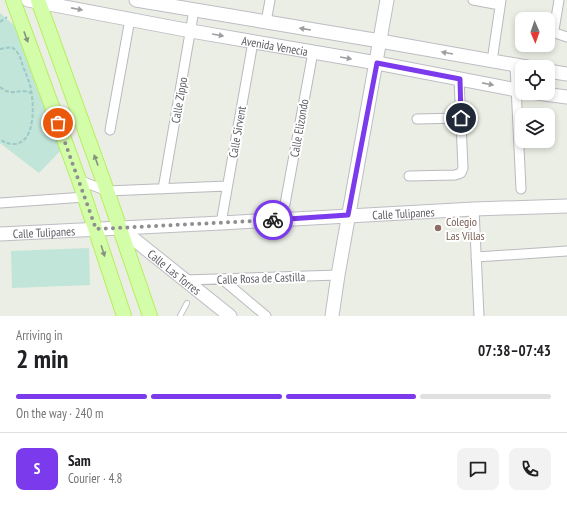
<!DOCTYPE html>
<meta charset="utf-8">
<style>
body{margin:0;font-family:"PT Sans Narrow",sans-serif;background:#f2f2f2;color:#202124;height:100vh;display:flex;flex-direction:column;font-size:15px;white-space:nowrap}
*{box-sizing:border-box;margin:0}
p{font-size:13px;color:#757577}
.icon{flex:none;width:22px;height:22px;fill:none;stroke:currentColor;stroke-width:2;stroke-linecap:round;stroke-linejoin:round}
.map{position:relative;height:316px;overflow:hidden}
.drawer{display:flex;flex-direction:column;background:#fff;flex:1}
.drawer>*{flex:none}
.needle{width:26px;rotate:178deg}
.controls{position:absolute;left:515px;top:12px;display:grid;gap:8px}
.controls a{display:grid;place-items:center;width:40px;height:40px;border-radius:8px;background:#fff;box-shadow:0 2px 6px #0003;font-size:20px}
.pin{position:absolute;display:grid;place-items:center;width:34px;height:34px;color:#fff;margin:-17px;border:2px solid #fff;border-radius:50%;box-shadow:0 1px 4px #0007}
.courier{position:absolute;display:grid;place-items:center;width:40px;height:40px;margin:-20px;border:3px solid #7c3aed;border-radius:50%;background:#fff;color:#222;box-shadow:0 1px 5px #0007}
.head em{font-style:normal;font-weight:800}
.head div{display:flex;flex-direction:column-reverse}
.head{display:flex;align-items:center;justify-content:space-between;height:68px;padding:0 16px}
h1{font-size:26px;font-weight:800;line-height:30px}
.bar{display:grid;grid-template-columns:repeat(4,1fr);gap:6px 4px;align-content:center;height:48px;padding:0 16px}
.bar i{height:5px;border-radius:3px;background:#e0e0e0}
.bar .active{background:#7c3aed}
.bar p{grid-column:span 4}
.line{display:flex;align-items:center;gap:10px;padding:0 16px;border-top:1px solid #e0e0e0}
.line div{flex:1}
.round{display:grid;place-items:center;flex:none;width:42px;height:42px;border-radius:8px;background:#f2f2f2}
.map>svg:first-child{display:block}
</style>
<div class="map">
<svg width="567" height="316" viewBox="0 0 567 316">
<rect width="100%" height="100%" fill="#eaeee4"/>
<!-- green -->
<path fill="#c1e5d9" d="M0 13 16 27 38 92 50 119 61 150 39 173 0 143Z
M89 248 90 285 12 288 11 251Z"/>
<g fill="none" stroke-linecap="round" stroke-linejoin="round">
<!-- lane casing -->
<g stroke="#bbb9c0" stroke-width="6">
<path id="lane" d="M180 316 187 303"/>
</g>
<!-- street casing -->
<g stroke="#bbb9c0" stroke-width="11">
<path id="street" d="M473 0 500 5
M559 0 554 30 555 33 567 37
M266 22 270 0
M492 61 501 0
M515 65 521 189
M417 119 461 118
M110 130 130 19
M409 176 455 175 461 173 463 168 459 79
M79 180 107 191 227 186
M163 189 194 10
M0 203 85 197
M285 204 313 52
M474 209 479 316
M221 223 253 42
M476 257 567 251
M222 279 266 316
M184 280 338 275"/>
</g>
<!-- secondary casing -->
<g stroke="#bfbcc5" stroke-width="15">
<g id="secondary">
<path id="s1" d="M28 0 191 31 377 63 522 91"/>
<path d="M136 0 380 41 527 67"/>
<path d="M548 71 567 74"/>
<path d="M537 93 567 97"/>
<path id="s2" d="M120 228 230 316"/>
<path id="s3" d="M0 234 221 223 474 209 567 206"/>
<path d="M332 316 338 275 387 0"/>
</g>
</g>
<!-- primary casing -->
<g stroke="#b7ee5d" stroke-width="16">
<path id="primary" d="M13 0 79 180 124 316
M38 0 107 191 150 316"/>
</g>
<!-- path -->
<path stroke="#9cc8c6" stroke-width="2" stroke-dasharray="4 2" stroke-linecap="butt" d="M0 22 7 17
M0 49 11 47C19 51 21 59 23 67 26 73 28 79 30 85 34 100 37 143 14 144 8 144 5 143 0 139
M0 87C14 98 17 87 31 93"/>
<!-- lane -->
<use href="#lane" stroke="#fff" stroke-width="4.5"/>
<!-- street -->
<use href="#street" stroke="#fff" stroke-width="9"/>
<!-- secondary -->
<use href="#secondary" stroke="#fff" stroke-width="13"/>
<!-- primary -->
<use href="#primary" stroke="#d4fdaa" stroke-width="14"/>
</g>
<!-- one-way arrows -->
<defs><path id="oneway-solid" d="M-6-.8H1V-3.2L6.5 0L1 3.2V.8H-6Z"/></defs>
<g fill="#9e9da2">
<use href="#oneway-solid" transform="translate(77 9) rotate(11)"/>
<use href="#oneway-solid" transform="translate(305 29) rotate(-171)"/>
<use href="#oneway-solid" transform="translate(218 35) rotate(10)"/>
<use href="#oneway-solid" transform="translate(447 53) rotate(-170)"/>
<use href="#oneway-solid" transform="translate(346 58) rotate(10)"/>
<use href="#oneway-solid" transform="translate(488 84) rotate(11)"/>
</g>
<g fill="#87947c">
<use href="#oneway-solid" transform="translate(26 37) rotate(70)"/>
<use href="#oneway-solid" transform="translate(96 160) rotate(-110)"/>
<use href="#oneway-solid" transform="translate(103 251) rotate(72)"/>
</g>
<g fill="none" stroke-linecap="round" stroke-linejoin="round">
<!-- done -->
<path stroke="#8f8f91" stroke-width="4" stroke-dasharray="0 7.2" d="M58 123 96 229 273 220"/>
<!-- route -->
<path stroke="#7c3aed" stroke-width="5" d="M273 220 348 215 377 63 460 79 461 118"/>
</g>
<!-- markers -->
<circle fill="#8d6e63" stroke="#fff" stroke-width="1.5" cx="438" cy="228" r="4"/>
<g text-anchor="middle" dominant-baseline="central" stroke-width="4" stroke-linejoin="round" paint-order="stroke">
<!-- street labels -->
<g font-size="12" fill="#5e5c64" stroke="#fff">
<text stroke="none"><textPath href="#s1" startOffset="251">Avenida Venecia</textPath></text>
<text transform="translate(179 100) rotate(-80)">Calle Zippo</text>
<text transform="translate(299 128) rotate(-80)">Calle Elizondo</text>
<text transform="translate(237 132) rotate(-80)">Calle Sirvent</text>
<text stroke="none"><textPath href="#s3" startOffset="404">Calle Tulipanes</textPath></text>
<text stroke="none"><textPath href="#s3" startOffset="44">Calle Tulipanes</textPath></text>
<text stroke="none"><textPath href="#s2" startOffset="70">Calle Las Torres</textPath></text>
<text transform="translate(261 278) rotate(-2)">Calle Rosa de Castilla</text>
</g>
<!-- education labels -->
<g font-size="12" fill="#785e54" stroke="#fff" text-anchor="start">
<text x="446" y="221">Colegio<tspan x="446" dy="14">Las Villas</tspan></text>
</g>
</g>
</svg>
<div class="controls">
<a><svg class="needle" viewBox="-14 -14 28 28"><path d="M0-13l5 13h-10z" fill="#e53935"/><path d="M0 13l5-13h-10z" fill="#757577"/></svg></a>
<a><svg class="icon" aria-label="locate" viewBox="0 0 24 24"><circle cx="12" cy="12" r="6"/><path d="M12 2v4M12 18v4M2 12h4M18 12h4"/></svg></a>
<a><svg class="icon" aria-label="layers" viewBox="0 0 24 24"><path d="M12 4l9 5-9 5-9-5zM3 14l9 5 9-5"/></svg></a>
</div>
<div class="pin" style="left:58px;top:123px;background:#ea580c"><svg class="icon" aria-label="bag" viewBox="0 0 24 24"><path d="M5 8h14l-1 12H6zM9 8a3 3 0 0 1 6 0"/></svg></div>
<div class="pin" style="left:461px;top:118px;background:#1f2937"><svg class="icon" aria-label="home" viewBox="0 0 24 24"><path d="M3 11l9-7 9 7M6 9v11h12V9"/></svg></div>
<div class="courier" style="left:273px;top:220px"><svg class="icon" aria-label="bike" viewBox="0 0 24 24"><circle cx="6" cy="16" r="4"/><circle cx="18" cy="16" r="4"/><path d="M6 16l4-8h5l3 8M10 8l3 8H6M13 5h3"/></svg></div>
</div>
<section class="drawer">
<div class="head"><div><h1>2 min</h1><p>Arriving in</p></div><em>07:38–07:43</em></div>
<div class="bar"><i class="active"></i><i class="active"></i><i class="active"></i><i></i><p>On the way · 240 m</p></div>
<div class="line" style="height:72px"><b class="round" style="background:#7c3aed;color:#fff">S</b><div><b>Sam</b><p>Courier · 4.8</p></div><a class="round"><svg class="icon" aria-label="chat" viewBox="0 0 24 24"><path d="M4 5h16v11H9l-5 4z"/></svg></a><a class="round"><svg class="icon" aria-label="phone" viewBox="0 0 24 24"><path d="M5 4h4l2 5-3 2q2 4 5 5l2-3 5 2v4C11 20 4 13 5 4z"/></svg></a></div>
</section>
